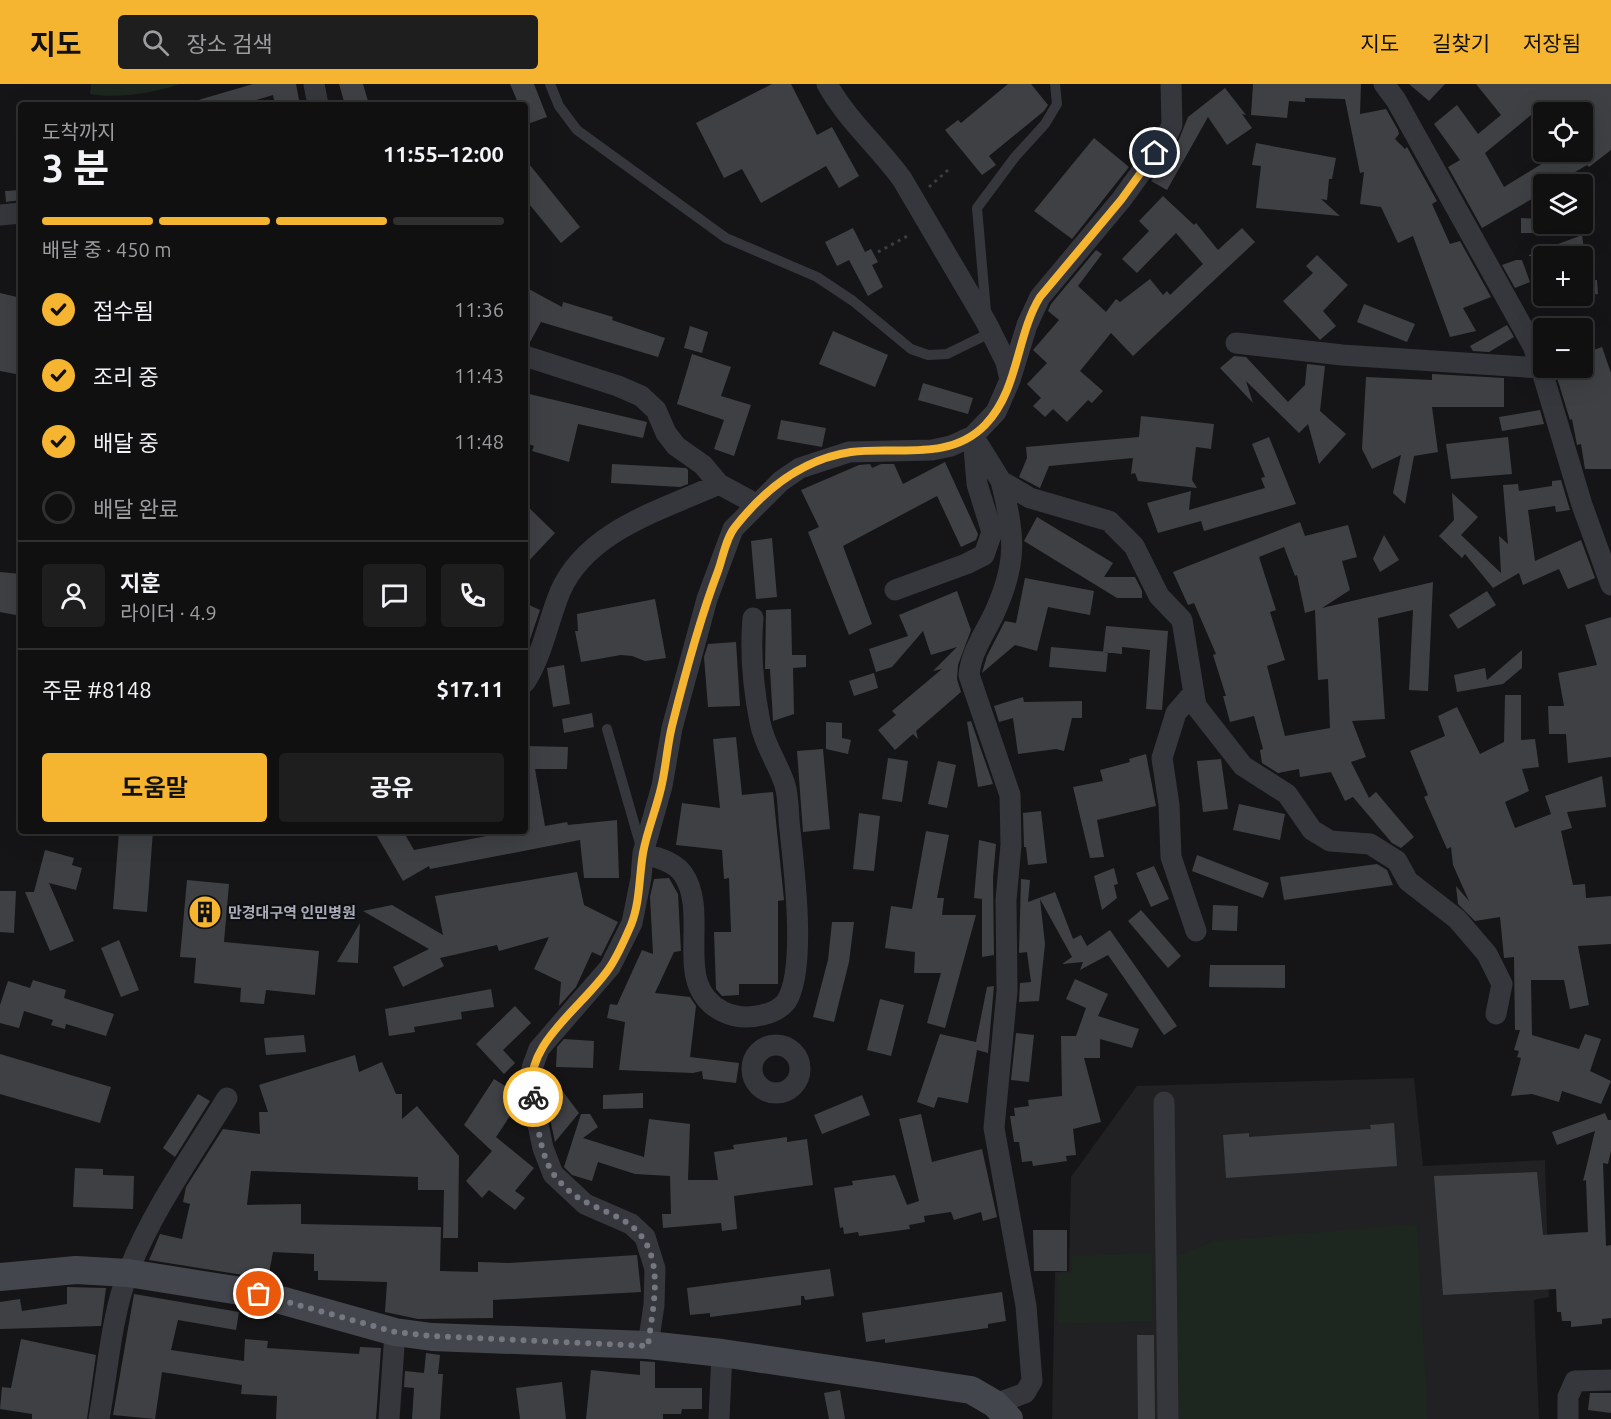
<!DOCTYPE html>
<html lang="ko">
<meta charset="utf-8">
<style>
body{margin:0;font-family:Ubuntu,"Noto Sans KR",sans-serif;background:#1e1e1f;color:#f1f3f6;height:100vh;display:flex;flex-direction:column;font-size:22px;white-space:nowrap}
*{box-sizing:border-box;margin:0}
p{font-size:20px;color:#9c9d9f}
.icon{flex:none;width:33px;height:33px;fill:none;stroke:currentColor;stroke-width:2;stroke-linecap:round;stroke-linejoin:round}
.map{position:relative;flex:1;overflow:hidden}
.side{position:absolute;left:18px;top:18px;width:510px;height:732px;display:flex;flex-direction:column;background:#101011;border-radius:6px;box-shadow:0 6px 24px #0002,0 0 0 2px #303031}
.side>*{flex:none}
.buttons{position:absolute;left:1533px;top:18px;display:grid;gap:12px}
.buttons a{display:grid;place-items:center;width:60px;height:60px;border-radius:6px;background:#101011;box-shadow:0 6px 24px #0002,0 0 0 2px #303031;font-size:30px}
.pin{position:absolute;display:grid;place-items:center;width:51px;height:51px;color:#fff;margin:-26px;border:3px solid #fff;border-radius:50%;box-shadow:0 2px 6px #0007}
.courier{position:absolute;display:grid;place-items:center;width:60px;height:60px;margin:-30px;border:4px solid #f5b530;border-radius:50%;background:#fff;color:#222;box-shadow:0 2px 8px #0007}
.head em{font-style:normal;font-weight:700}
.head div{display:flex;flex-direction:column-reverse}
.head{display:flex;align-items:center;justify-content:space-between;height:102px;padding:0 24px}
h1{font-size:39px;font-weight:700;line-height:45px}
.bar{display:grid;grid-template-columns:repeat(4,1fr);gap:9px 6px;align-content:center;height:72px;padding:0 24px}
.bar i{height:8px;border-radius:4px;background:#303031}
.bar .selected{background:#f5b530}
.bar p{grid-column:span 4}
.line{display:flex;align-items:center;gap:15px;padding:0 24px;border-top:2px solid #303031}
.line div{flex:1}
.round{display:grid;place-items:center;flex:none;width:63px;height:63px;border-radius:6px;background:#1e1e1f}
ol{padding:0 24px;list-style:none}
li{display:flex;align-items:center;gap:18px;height:66px}
li p{margin-inline-start:auto}
li .icon{padding:6px;border-radius:50%;background:#f5b530;color:#111;stroke-width:4}
li:last-child{color:#9c9d9f}
li i{width:33px;height:33px;border:3px solid #303031;border-radius:50%}
.cta{display:flex;gap:12px;margin-top:auto;padding:12px 24px}
.cta a{flex:1;height:69px;border-radius:6px;background:#f5b530;color:#111;font-size:24px;font-weight:700;line-height:69px;text-align:center}
.cta a+a{background:#1e1e1f;color:#f1f3f6}
header{display:flex;align-items:center;gap:36px;box-sizing:border-box;height:84px;padding:0 30px;background:#f5b530;color:#111}
header strong{font-size:28px}
nav{display:flex;gap:33px;margin-inline-start:auto;font-size:21px}
.search{width:420px;height:54px;background:#1e1e1f;display:flex;align-items:center;gap:15px;box-sizing:border-box;padding:0 21px;border-radius:6px;color:#9c9d9f;font-size:22px}
.map>svg:first-child{display:block}
</style>
<header>
<strong>지도</strong>
<div class="search"><svg class="icon" aria-label="search" viewBox="0 0 24 24"><circle cx="10" cy="10" r="6"/><path d="M15 15l6 6"/></svg>장소 검색</div>
<nav><a>지도</a><a>길찾기</a><a>저장됨</a></nav>
</header>
<div class="map">
<svg width="1611" height="1335" viewBox="0 0 1611 1335">
<rect width="100%" height="100%" fill="#151517"/>
<!-- built -->
<path fill="#212124" d="M1414 994 1423 1082 1545 1076 1549 1213 1534 1216 1539 1335H1052L1055 1188 1069 1187 1071 1093 1137 1002Z"/>
<!-- green -->
<path fill="#1d261f" d="M91 0H181C151 9 121 15 90 10Z
M1417 1140 1428 1335H1175L1174 1173 1214 1157Z
M1153 1169 1152 1237 1058 1240V1190L1071 1189 1072 1172Z"/>
<!-- building -->
<path fill="#3f4044" fill-rule="evenodd" d="M253 0H296L300 21H275L273 11 240 21H195V17Z
M339 0H363L368 17 345 21Z
M510 0H534L547 33 525 41V21H519Z
M772 0H791L817 51 832 43 859 92 839 104 826 82 761 119 742 85 724 94 696 39Z
M1008 0H1031L1048 21 1044 27 989 72 996 81 982 91 945 46 958 36 961 39Z
M1253 0H1361L1360 30 1386 25 1398 46 1399 50 1395 55 1405 65 1407 63 1437 117 1432 120 1450 160 1460 157 1491 213 1463 224 1476 247 1450 253 1413 152 1398 159 1381 123 1360 120 1364 88 1360 89 1345 15 1305 14V18L1289 17 1287 34 1251 31Z
M1409 0H1445L1429 17Z
M1476 0H1611V66L1589 83 1587 81 1555 100H1544V108L1482 144 1448 83 1460 76 1434 40 1457 21 1478 50 1501 31ZM1548 17 1557 28H1582V68H1561L1504 103 1485 69Z
M1225 4 1246 31 1242 30 1252 44 1227 61 1208 33 1167 106 1151 97 1177 60 1188 33Z
M1094 54 1129 83 1072 155 1034 127Z
M1256 59 1336 74 1332 95H1329L1327 116 1321 115 1340 132 1256 124 1261 82 1252 81Z
M525 75 580 143 561 159 525 115Z
M21 106V116L6 118 5 107Z
M1163 112 1194 141 1196 139 1218 166 1242 144 1255 158 1133 272 1111 249 1080 287 1103 307 1092 319 1088 316 1067 338 1053 325 1045 333 1033 322 1041 314 1027 300 1047 279 1033 266 1059 236 1048 227 1051 220 1096 166 1102 170 1078 202 1106 228 1116 215 1120 218 1150 195 1163 211 1167 207 1170 211 1203 180 1176 149 1137 189 1122 175 1149 147 1139 137Z
M1521 134 1544 135V149H1521Z
M853 144 865 168 871 165 878 178 872 181 883 203 868 212 849 176 837 182 825 158Z
M1582 151 1585 172H1529V171Z
M1317 171 1348 201 1323 227 1336 242 1320 256 1283 217 1313 189 1306 182Z
M1516 176H1522L1530 198 1515 204 1502 181Z
M1597 196 1598 210 1582 212V197Z
M525 203 562 223 563 218 613 233 612 236 665 254 658 273 541 238 529 260H525Z
M0 209 21 214V291L0 287Z
M1364 220 1415 240 1407 258 1357 238Z
M1507 241 1514 253 1489 268 1473 267 1470 262Z
M690 242 708 248 702 269 684 264Z
M833 247 888 271 875 303 819 280Z
M1602 263 1611 289V385H1585L1581 360 1577 361 1572 335 1570 336 1554 284H1582V270Z
M692 270 731 283 721 312 751 321 734 372 714 365 724 336 677 320Z
M1234 272 1246 273 1288 318 1305 301 1307 280 1325 282 1320 327 1346 350 1319 380 1308 340 1299 349 1246 297 1253 319 1220 284Z
M1432 290 1504 294V323H1432L1438 368 1414 372 1405 420 1393 409 1401 371 1372 385 1362 365 1366 293 1432 296Z
M923 299 973 314 968 330 918 316Z
M525 309 647 338 643 354 578 340 569 378 532 367 534 362 525 359Z
M1540 326 1544 340 1502 347 1499 333Z
M1141 332 1214 340 1211 365 1196 363 1192 396 1197 404 1138 397 1135 389 1131 390 1133 374 1049 382 1040 404 1019 393 1027 374 1026 363 1139 353Z
M781 336 826 344 822 363 777 355Z
M1269 353 1296 420 1204 447 1201 437 1158 449 1147 419 1191 407 1189 426 1265 404 1261 394 1265 393 1252 360Z
M1508 353 1512 390 1451 395 1446 360Z
M945 378 978 450 976 456 961 463 937 412 843 462 872 540 849 551 808 448 819 443 801 406 859 381 870 380 872 384 881 380H894L903 400Z
M612 380 686 384 688 386V400L680 403 611 399Z
M1561 396 1570 426 1556 428 1555 422 1528 426 1535 477 1581 456 1595 494 1568 505 1559 485 1523 501 1519 489 1493 504 1465 470 1462 474 1439 452 1454 436 1452 409 1478 433 1461 451 1501 489 1499 452 1508 460 1503 401 1518 400 1519 407 1552 402V397Z
M525 420 555 449 525 481Z
M1037 433 1113 479 1104 493H1135L1142 507V514H1117L1024 457Z
M1300 438 1305 452 1348 441 1357 473 1342 477 1350 506 1322 524 1433 498 1428 607 1409 606 1413 526 1378 534 1385 635 1352 637 1366 673 1351 678 1369 714 1376 708 1414 753 1401 764 1392 759 1353 713 1345 717 1331 688 1300 693 1299 685 1278 689 1262 679 1260 666 1263 665 1254 632 1230 638 1223 612H1226L1213 571 1216 570 1194 519 1188 521 1173 488ZM1284 463 1295 492 1297 491 1305 529 1315 526 1318 596 1328 595 1330 644 1285 652 1267 582 1285 576 1270 528 1276 526 1259 473Z
M1384 451 1399 476 1380 488 1373 475Z
M772 454 777 513 756 515 751 457Z
M0 488 21 490V532L0 528Z
M1025 494 1094 507 1090 531 1048 523 1037 567 1015 561 982 589 987 572 1005 537 1016 539Z
M957 507 971 546 958 581 957 595 961 608 916 647 918 655 913 650 895 666 878 646 896 631 892 627 942 585 933 587 957 563 931 571 923 547 892 583 876 588 869 565 908 552 899 531Z
M1487 507 1496 521 1458 545 1449 531Z
M655 515 666 574 645 577 632 572 621 571 581 578 575 547H578L577 530Z
M529 521 540 526 525 570V532Z
M791 525 792 571H806V583L793 584 794 630 773 637 770 585H765L766 526Z
M1611 533V673L1568 679 1566 650H1549L1548 622H1564L1558 589 1597 581 1585 541Z
M1106 542 1168 547 1162 626 1146 625 1150 566 1122 563V570L1103 568Z
M736 558 740 622 708 623 704 573 708 560Z
M1051 563 1108 568 1106 588 1049 583Z
M1522 566V584L1503 600 1457 608 1454 591 1485 584 1487 596Z
M564 581 570 620 553 623 547 584Z
M874 589 878 604 854 612 849 597Z
M1505 611H1521V656L1535 655 1539 683 1522 685 1529 707 1505 718 1515 744 1551 730 1545 712 1602 692 1606 723 1567 728 1572 744 1561 747 1573 801 1585 800 1586 814 1611 812V860L1578 862 1589 921 1570 925 1564 896H1531L1532 951 1579 965 1585 950 1601 955 1590 987 1611 997 1601 1020 1562 1007 1559 1018 1532 1010 1511 1012 1521 974 1517 973 1519 967 1514 966 1520 946H1515L1514 873 1504 874 1500 833 1475 837 1458 820 1456 802 1469 817 1453 781 1451 763 1447 765 1424 713 1428 711 1410 667 1445 652 1438 632 1457 623 1480 670 1504 658Z
M1023 613 1024 618 1082 617V634H1072L1064 667 1056 665 1018 670 1013 634 999 638 994 622Z
M592 629 594 643 564 649 562 635Z
M971 637 993 700 978 703 967 638Z
M826 638 842 639V654L851 656 848 670 826 665Z
M736 653 742 711 773 708 784 816 778 817V900H739V911L722 912 716 905 714 848H731L729 794 724 795 722 766 676 761 682 719 720 724 713 655Z
M525 662 568 663 567 685H535L545 742 567 738 568 741 617 736 619 794H584L580 756 430 785 429 782 403 797 374 747H403L414 766 512 747H525Z
M823 665 830 745 803 748 797 667Z
M1146 670 1156 722 1097 736 1104 773 1090 774 1073 703 1103 697 1100 686 1130 678 1129 675Z
M888 674 908 677 902 718 882 715Z
M1221 675 1228 725 1203 728 1197 677Z
M938 677 956 681 947 724 928 720Z
M1239 720 1285 730 1280 756 1233 746Z
M1041 727 1047 779 1028 781 1026 763H1024L1023 729Z
M859 729 880 732 874 787 853 785Z
M119 747H153L147 828 113 825Z
M926 747 949 751 937 814H944L942 831H976L945 944 927 939 941 889H914L915 868 885 864 891 822 912 825Z
M979 756 996 760 993 793 994 871 982 873V815L974 814Z
M45 766 74 774 72 781 82 784 76 806 49 799 74 857 50 867 25 808H34Z
M1197 771 1269 799 1263 814 1192 787Z
M1377 780 1387 786 1393 801 1284 816 1280 793Z
M1154 782 1169 815 1151 823 1136 789Z
M1114 784 1118 800 1114 801 1117 814 1102 826 1094 792Z
M577 788 584 821 618 838 601 872 592 868 576 903 559 922 561 898 534 885 549 853 499 867 497 861 440 874 444 882 403 903 393 883 429 865 363 827 392 821 443 851 435 812Z
M669 794 678 810 681 867 674 868 655 909 690 913 696 922 690 973 739 979 736 999 703 995 702 987 693 989 619 986 625 938 607 934 610 920 617 921 642 866 653 870 650 813 654 795Z
M1021 795 1030 796 1028 818 1055 808 1073 855 1081 851 1087 862 1110 846 1177 942 1164 951 1108 871 1080 886 1083 878 1062 880 1072 873 1040 815 1045 860 1039 917 1019 918 1020 899 1031 898 1027 868 1019 869Z
M187 796 229 800 224 858 319 867 315 911 266 906 264 920 240 918 241 904 194 899 196 874 180 873Z
M0 807H16L14 849 0 848Z
M1213 821 1238 822 1237 847 1212 846Z
M1141 826 1181 872 1168 884 1128 837Z
M832 838H854L849 878 834 938 813 933 828 876Z
M360 839 358 879 337 878Z
M119 856 139 906 121 913 101 864Z
M1210 881H1285V904L1209 903Z
M1075 895 1108 910 1098 932 1139 945 1132 964 1100 955V974H1084L1101 1038 1073 1045 1076 1071 1066 1072 1067 1077 1033 1082 1032 1077 1022 1078 1019 1058H1014L1010 1032H1015L1014 1024 1029 1022 1028 1016 1062 1012 1061 952H1076L1086 924 1066 915Z
M33 896 66 906 64 914 114 930 106 952 66 940 65 945 51 941 53 936 24 927 19 944 0 939V921L8 897 30 904Z
M994 902 988 969 977 966 968 1019 938 1013 934 1024 917 1018 940 950 976 958 987 903Z
M491 905 494 923 461 928 462 935 414 943 415 948 389 952 385 925Z
M880 915 904 921 891 972 867 966Z
M515 922 531 939 503 966 515 979 504 990 476 960Z
M1016 949 1034 951 1029 998 1011 996Z
M304 951 306 968 266 971 264 954Z
M564 955 594 957 593 984 556 983 557 963Z
M0 970 111 1003 100 1039 0 1010Z
M355 971 359 988 382 978 396 1010H402V1035L417 1022 459 1072 458 1154H443L444 1106H418V1093L251 1087 247 1121 301 1120V1140L441 1143 440 1187 478 1188V1178L509 1179 637 1171 641 1208 493 1216V1234L418 1235 385 1228 387 1198 318 1196V1187H314V1170L273 1168 268 1195 149 1176 160 1150 182 1155 190 1120 183 1118 186 1103 223 1045 260 1050 259 1028H268L259 1001Z
M494 995 518 1010 520 1017 496 1053 534 1084 515 1107 525 1114 515 1126 489 1106 482 1114 466 1097 492 1067 464 1041Z
M555 997 579 1029 555 1058 544 1007Z
M643 1009V1024L603 1025V1011Z
M198 1010 210 1017 175 1073 163 1064Z
M862 1011 870 1031 822 1050 814 1031Z
M1605 1029 1608 1036H1611V1067L1608 1080 1603 1079 1606 1162 1611 1161V1234L1602 1235V1240L1571 1243V1237H1562L1561 1228H1557L1556 1205 1443 1211 1434 1092 1537 1088 1543 1151 1588 1148 1586 1096 1583 1097 1595 1047 1557 1061 1552 1048Z
M581 1030H590L598 1043 583 1054 644 1073 649 1035 690 1040 688 1096H718L714 1068 734 1065 733 1061 787 1053V1058L807 1055 813 1101 734 1112 737 1145 722 1147 721 1139 663 1144 662 1130H671L670 1092 635 1090 598 1078 592 1097 572 1091 564 1083Z
M921 1030 932 1078 982 1065 997 1133 983 1137 981 1128 954 1136 951 1128 924 1132 925 1138 909 1141 910 1145 859 1152 858 1148 844 1150 843 1143 840 1144 834 1104 853 1101 852 1097 895 1091 907 1121 919 1117 899 1035Z
M1394 1039 1397 1082 1226 1094 1223 1051 1249 1049V1053L1371 1045 1370 1041Z
M75 1084 103 1085V1091L134 1092 133 1125 73 1123Z
M1033 1146H1067V1187H1034Z
M830 1185 834 1212 805 1216 804 1212H801V1221L710 1233V1229L690 1231 687 1204Z
M67 1203 106 1204 101 1242 0 1245V1218L20 1215 22 1227 67 1220Z
M1002 1208 1006 1237 988 1240V1244L885 1259V1255L866 1258 862 1229Z
M134 1210 239 1228 236 1246 178 1236 171 1266 244 1277 245 1255 268 1257 267 1264 359 1270 360 1263 381 1264 376 1335H276L277 1312 241 1310 242 1301 162 1288 155 1335 113 1331Z
M1137 1251H1154L1155 1335H1138Z
M21 1255 96 1271 87 1335H32V1330L0 1325 2 1303 11 1304Z
M426 1269 440 1271 438 1290H443L440 1335H412L414 1304 404 1303 405 1287 424 1289Z
M640 1277 655 1278V1304H702V1325H682L681 1330H663V1335H586L591 1286 640 1291Z
M562 1298 566 1335H520L516 1304Z
M840 1306 845 1335H829L824 1309Z
M1590 1309H1611V1329L1588 1326Z"/>
<g fill="none" stroke-linecap="round" stroke-linejoin="round">
<!-- path -->
<path stroke="#3c3e44" stroke-width="3" stroke-dasharray="3 4.5" stroke-linecap="butt" d="M929 103 948 86
M878 168 911 150"/>
<!-- lane -->
<path stroke="#36373d" stroke-width="10" d="M550 0 559 22 577 46 726 154 817 193 853 217 911 265 928 271 947 270 992 248
M986 228 977 124 1015 73 1045 40 1057 20 1055 0
M607 645 641 763"/>
<!-- street -->
<path stroke="#36373d" stroke-width="21" d="M314 0 318 21
M1384 0 1396 16 1533 262 1541 284
M0 131 21 129
M1236 259 1342 271 1541 284 1582 421 1611 501
M525 272 618 302 641 312 656 326 666 349 676 362 703 381 719 400
M1010 296 1027 241 1040 213 1121 116 1166 54 1172 41 1171 0
M895 506 966 480 984 471 992 448 977 400 973 352 1001 397 1030 414 1109 437 1134 462 1159 512 1182 536 1196 622 1243 682 1287 710 1312 746 1330 757 1370 760 1397 777 1408 797 1457 835 1487 870 1502 900 1496 930
M525 598C542 573 548 537 560 508 587 446 662 426 719 400L756 420
M1194 608 1176 629 1162 674 1169 721 1171 773 1196 847
M643 769C657 774 674 777 683 790 703 818 688 866 697 897 706 926 735 938 762 931 771 929 780 925 786 918 807 886 794 785 790 746 788 732 789 715 785 701 778 679 764 661 760 638 753 603 750 569 753 534
M752 985a24 24 0 1 1 48 0a24 24 0 1 1-48 0Z
M1164 1018 1168 1335
M648 1261 654 1221 655 1185 645 1153 631 1140 585 1120 553 1090 543 1064 531 1008 532 984 539 965 610 883 632 839 641 794 643 769 662 702 672 644 707 515 733 445 781 397 800 384 849 368 932 366 951 362 973 352 996 328 1010 296 1006 278 986 238 902 95C878 62 847 36 827 0
M995 1320 1025 1309 1032 1297 1026 1222 994 1044 1007 907 1006 816 1011 761 1010 711 969 591C971 569 983 552 993 532 1018 479 1015 452 1001 397
M99 1335C108 1286 111 1232 129 1186 153 1125 193 1070 227 1014
M389 1335 395 1248
M719 1335 722 1269
M1568 1335V1313L1575 1297 1611 1296"/>
<!-- secondary -->
<path stroke="#44464d" stroke-width="28" d="M0 1193 76 1186 128 1189 259 1210 395 1248 432 1253 648 1261 722 1269 971 1306 995 1320 1009 1335"/>
</g>
<g fill="none" stroke-linecap="round" stroke-linejoin="round">
<!-- done -->
<path stroke="#747780" stroke-width="6" stroke-dasharray="0 10.8" d="M259 1210 395 1248 432 1252 648 1262C654 1214 670 1157 615 1132 589 1119 574 1116 555 1092 539 1071 538 1037 533 1013"/>
<!-- route -->
<path stroke="#f5b530" stroke-width="8" d="M533 1013C521 960 584 923 610 883 618 871 625 855 631 841 640 819 639 793 643 769 647 747 656 726 661 704 666 684 667 662 672 642 685 590 699 537 718 487 723 473 726 454 735 443 764 406 803 375 851 368 896 362 949 378 985 341 1019 306 1016 252 1040 213L1121 116 1155 69"/>
</g>
<!-- icons -->
<defs>
<g id="building-disc" transform="scale(1.725)"><circle r="9.5" fill="#f5b530" stroke="#101012"/><path d="M-4-6H4V6H1V3H-1V6H-4ZM-2.5-4.3h1.7v1.8h-1.7ZM.8-4.3h1.7v1.8H.8ZM-2.5-1h1.7V.8h-1.7ZM.8-1h1.7V.8H.8Z" fill="#111"/></g>
</defs>
<g fill-rule="evenodd">
<use href="#building-disc" x="205" y="828"/>
</g>
<g text-anchor="middle" dominant-baseline="central" stroke-width="4.5" stroke-linejoin="round" paint-order="stroke">
<!-- poi labels -->
<g font-size="15" font-weight="bold" fill="#a7acb8" stroke="#101012" text-anchor="start">
<text x="228" y="828">만경대구역 인민병원</text>
</g>
</g>
</svg>
<div class="buttons">
<a><svg class="icon" aria-label="locate" viewBox="0 0 24 24"><circle cx="12" cy="12" r="6"/><path d="M12 2v4M12 18v4M2 12h4M18 12h4"/></svg></a>
<a><svg class="icon" aria-label="layers" viewBox="0 0 24 24"><path d="M12 4l9 5-9 5-9-5zM3 14l9 5 9-5"/></svg></a>
<a>+</a>
<a>−</a>
</div>
<div class="pin" style="left:259px;top:1210px;background:#ea580c"><svg class="icon" aria-label="bag" viewBox="0 0 24 24"><path d="M5 8h14l-1 12H6zM9 8a3 3 0 0 1 6 0"/></svg></div>
<div class="pin" style="left:1155px;top:69px;background:#1f2937"><svg class="icon" aria-label="home" viewBox="0 0 24 24"><path d="M3 11l9-7 9 7M6 9v11h12V9"/></svg></div>
<div class="courier" style="left:533px;top:1013px"><svg class="icon" aria-label="bike" viewBox="0 0 24 24"><circle cx="6" cy="16" r="4"/><circle cx="18" cy="16" r="4"/><path d="M6 16l4-8h5l3 8M10 8l3 8H6M13 5h3"/></svg></div>
<section class="side">
<div class="head"><div><h1>3 분</h1><p>도착까지</p></div><em>11:55–12:00</em></div>
<div class="bar"><i class="selected"></i><i class="selected"></i><i class="selected"></i><i></i><p>배달 중 · 450 m</p></div>
<ol>
<li><svg class="icon" aria-label="check" viewBox="0 0 24 24"><path d="M5 12l5 5 9-10"/></svg>접수됨<p>11:36</p></li>
<li><svg class="icon" aria-label="check" viewBox="0 0 24 24"><path d="M5 12l5 5 9-10"/></svg>조리 중<p>11:43</p></li>
<li><svg class="icon" aria-label="check" viewBox="0 0 24 24"><path d="M5 12l5 5 9-10"/></svg>배달 중<p>11:48</p></li>
<li><i></i>배달 완료</li>
</ol>
<div class="line" style="height:108px"><a class="round"><svg class="icon" aria-label="person" viewBox="0 0 24 24"><circle cx="12" cy="8" r="4"/><path d="M4 21q1-7 8-7t8 7"/></svg></a><div><b>지훈</b><p>라이더 · 4.9</p></div><a class="round"><svg class="icon" aria-label="chat" viewBox="0 0 24 24"><path d="M4 5h16v11H9l-5 4z"/></svg></a><a class="round"><svg class="icon" aria-label="phone" viewBox="0 0 24 24"><path d="M5 4h4l2 5-3 2q2 4 5 5l2-3 5 2v4C11 20 4 13 5 4z"/></svg></a></div>
<div class="line" style="height:78px"><div>주문 #8148</div><b>$17.11</b></div>
<div class="cta"><a>도움말</a><a>공유</a></div>
</section>
</div>
